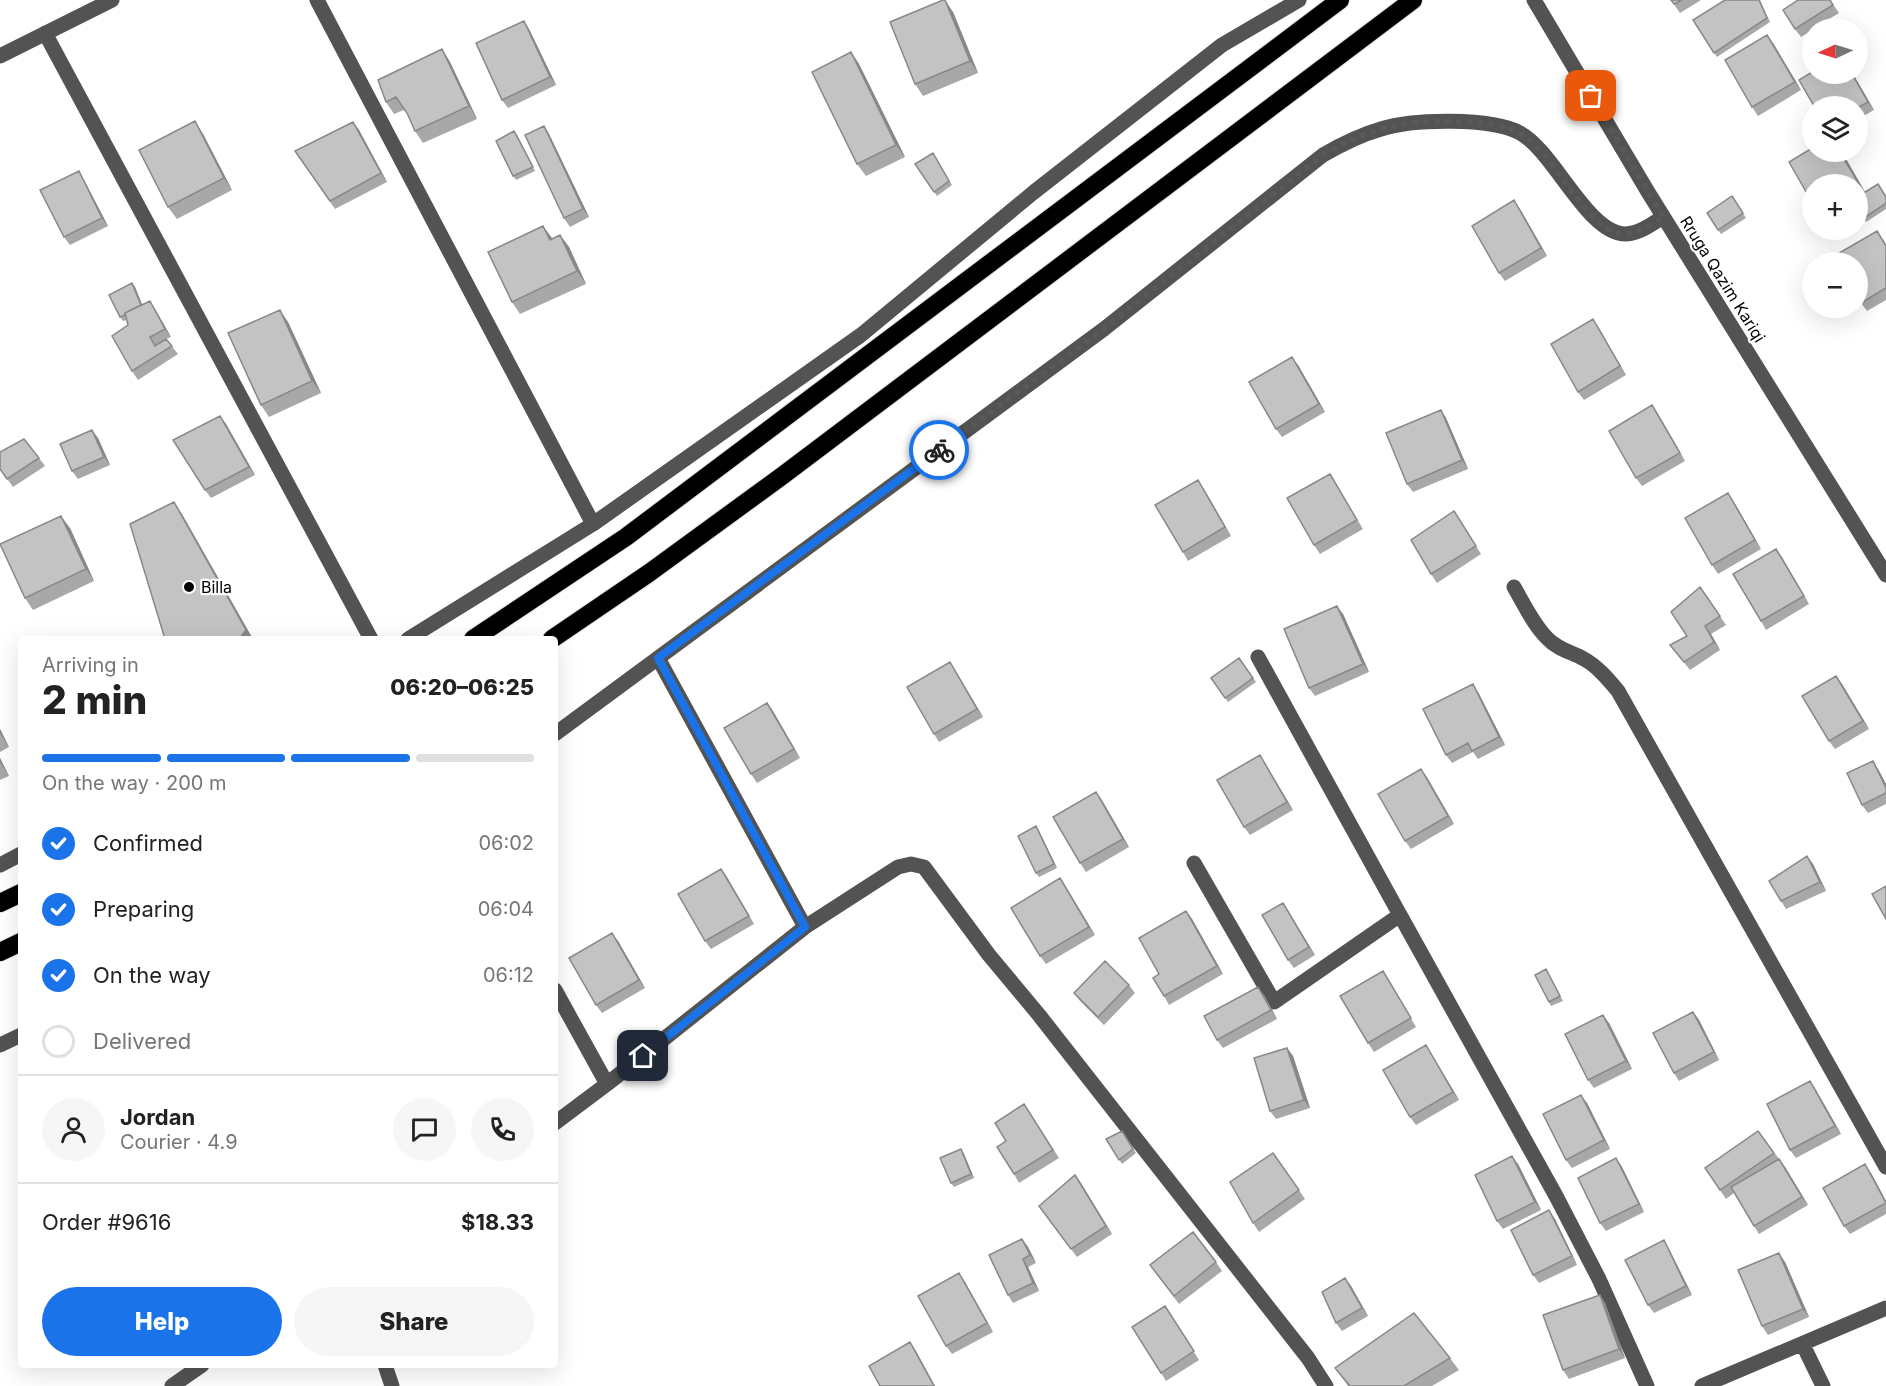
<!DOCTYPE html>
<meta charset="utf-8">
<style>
body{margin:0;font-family:Inter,sans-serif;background:#f6f6f6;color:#222;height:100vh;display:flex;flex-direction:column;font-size:22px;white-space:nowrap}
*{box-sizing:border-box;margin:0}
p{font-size:20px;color:#767676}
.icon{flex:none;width:33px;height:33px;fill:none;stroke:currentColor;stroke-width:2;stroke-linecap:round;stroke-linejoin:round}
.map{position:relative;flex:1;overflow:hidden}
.sheet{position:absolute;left:18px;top:636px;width:540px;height:732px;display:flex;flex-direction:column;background:#fff;border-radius:6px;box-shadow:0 6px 24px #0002}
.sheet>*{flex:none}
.needle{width:39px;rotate:266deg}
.controls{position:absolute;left:1802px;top:18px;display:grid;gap:12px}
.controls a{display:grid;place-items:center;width:66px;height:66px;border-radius:50%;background:#fff;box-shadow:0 6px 24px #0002;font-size:30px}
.pin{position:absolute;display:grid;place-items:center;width:51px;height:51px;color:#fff;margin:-26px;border-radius:12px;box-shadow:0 3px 9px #0006}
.courier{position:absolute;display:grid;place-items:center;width:60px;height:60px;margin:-30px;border:4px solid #1a73e8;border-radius:50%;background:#fff;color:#222;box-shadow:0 2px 8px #0007}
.overview em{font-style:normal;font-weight:800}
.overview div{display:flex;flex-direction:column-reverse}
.overview{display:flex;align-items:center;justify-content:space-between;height:102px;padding:0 24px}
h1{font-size:39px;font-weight:800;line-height:45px}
.bar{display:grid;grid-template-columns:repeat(4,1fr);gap:9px 6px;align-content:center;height:72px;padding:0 24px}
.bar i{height:8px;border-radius:4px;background:#e0e0e0}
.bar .current{background:#1a73e8}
.bar p{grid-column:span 4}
.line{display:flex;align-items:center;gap:15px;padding:0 24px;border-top:2px solid #e0e0e0}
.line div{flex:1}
.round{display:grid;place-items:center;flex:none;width:63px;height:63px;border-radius:32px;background:#f6f6f6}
ol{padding:0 24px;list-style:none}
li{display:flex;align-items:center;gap:18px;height:66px}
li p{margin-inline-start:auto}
li .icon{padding:6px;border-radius:50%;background:#1a73e8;color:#fff;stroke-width:4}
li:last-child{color:#767676}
li i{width:33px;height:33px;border:3px solid #e0e0e0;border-radius:50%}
.button{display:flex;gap:12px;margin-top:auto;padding:12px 24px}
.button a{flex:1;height:69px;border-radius:36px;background:#1a73e8;color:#fff;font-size:24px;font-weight:800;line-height:69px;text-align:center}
.button a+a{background:#f6f6f6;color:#222}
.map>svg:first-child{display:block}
</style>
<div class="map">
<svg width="1886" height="1386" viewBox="0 0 1886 1386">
<rect width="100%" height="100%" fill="#fff"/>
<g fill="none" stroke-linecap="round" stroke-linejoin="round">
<!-- highway casing -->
<g stroke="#dbdbdb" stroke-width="20">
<path id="highway" d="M473 639 626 537 1340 0
M552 639 649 573 782 476 1413 0
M0 903 21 893
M0 952 21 942"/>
</g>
<!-- minor -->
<path stroke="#535353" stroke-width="15" d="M317 0 593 524
M1534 0 1648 192 1886 575
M45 33 371 639
M0 56 112 0
M1514 587C1524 604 1533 624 1547 638 1557 649 1571 652 1584 659 1597 666 1608 679 1618 691L1886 1167
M408 639 593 524 861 335 1034 192 1222 45 1299 0
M1258 657 1400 915
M658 658 805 927
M555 734 1104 329 1323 155C1342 144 1360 135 1381 129 1412 119 1491 117 1520 133 1554 151 1588 235 1626 234 1640 233 1652 224 1663 217
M1194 863 1274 1002 1400 915 1556 1196 1599 1279 1647 1386
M0 865 21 854
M555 990 607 1084
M0 1045 21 1035
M555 1123 607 1084 805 927 898 867 911 864 924 867 989 955 1039 1015 1308 1358 1326 1386
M1803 1345 1823 1386
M385 1365 392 1386
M172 1386 202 1365
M1702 1386 1886 1308"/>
<!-- highway -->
<use href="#highway" stroke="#000" stroke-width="18"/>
</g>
<!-- wall -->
<path fill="#a8a8a8" d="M1671 0H1701L1680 13Z
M1760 0 1770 22 1717 57 1693 20Z
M1830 0 1839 13 1814 28H1812V30L1801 37 1795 29Z
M953 12 978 73 923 96 915 84Z
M529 29 556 85 508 108 502 100Z
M1773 43 1801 90 1758 116 1752 107Z
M442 49 450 62 477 119 423 143 415 131 408 114 404 110 394 114 386 102Z
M851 52 859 64 905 157 866 176 857 164Z
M1853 74 1874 110 1857 120V106Z
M353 122 359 130 387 182 335 209 295 151Z
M544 126 549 134 589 217 570 227 564 218Z
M203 134 232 190 177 219 168 207Z
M517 135 535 171 516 180 513 176Z
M1812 152H1842L1865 192 1857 197V184Z
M936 157 952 185 937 196 915 164Z
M84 180 108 226 70 245 64 237Z
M1732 196 1746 218 1721 234 1707 213Z
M1886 197V209L1866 222 1857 207Z
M1520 209 1547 256 1505 281 1499 273Z
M560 235 569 247 586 284 520 314 512 302 552 239Z
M1883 239 1886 245V300L1867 311 1861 303Z
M132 283 135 287 142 305 150 301 155 309 171 337 166 339 178 354 138 380 132 371 128 325 127 320 123 321 120 317Z
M1593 319 1626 375 1584 400 1578 392Z
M288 322 321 393 269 417 261 405Z
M1298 365 1325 412 1282 437 1276 429Z
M1441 410 1446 418 1468 469 1413 492 1407 484Z
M1658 414 1685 461 1642 486 1636 478Z
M220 416 226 424 255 475 211 498 205 490Z
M98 438 110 465 78 479 72 471Z
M39 458 45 466 13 487 0 469Z
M1198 480 1231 536 1188 561 1183 552Z
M1335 482 1363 529 1320 554 1314 545Z
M1728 493 1761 549 1718 574 1712 565Z
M1454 511 1481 554 1437 583 1431 574Z
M70 528 94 581 33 610 25 598Z
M1776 549 1809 604 1766 630 1761 621Z
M1700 587 1726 625 1711 634 1720 650 1690 670 1670 645 1687 636Z
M1343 614 1369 672 1315 696 1309 688Z
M1239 658 1256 682 1228 702 1211 678Z
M955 670 983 717 939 742 934 734Z
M1842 684 1869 729 1835 749 1829 741Z
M1478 692 1505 745 1478 759 1473 752 1452 763 1446 755Z
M767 703 800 758 757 783 751 774Z
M0 729 9 747 0 752Z
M1260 755 1293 810 1250 835 1244 827Z
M0 758 9 776 0 780Z
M1873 761 1878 769 1886 784V804L1868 813 1862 805Z
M1421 769 1454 824 1411 849 1405 841Z
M1096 792 1129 847 1086 872 1080 863Z
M1039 831 1057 868 1039 877 1036 873Z
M1813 864 1826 891 1786 909 1781 901Z
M721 869 754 924 711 949 705 941Z
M1060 878 1095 935 1046 964 1040 956Z
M1186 911 1192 919 1223 974 1169 1005 1164 996 1159 974Z
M1288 911 1315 955 1294 968 1288 960Z
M618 941 645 988 602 1013 596 1005Z
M1383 971 1416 1027 1374 1052 1368 1043Z
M1549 974 1563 1001 1551 1006 1549 1002Z
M1129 985 1135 993 1104 1025 1080 1001 1074 993Z
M1264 995 1277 1019 1223 1048 1217 1040Z
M1693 1012 1699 1020 1719 1060 1679 1081 1674 1073Z
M1609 1023 1632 1069 1594 1088 1588 1080Z
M1287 1048 1293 1056 1310 1108 1276 1119 1270 1111Z
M1431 1053 1459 1100 1416 1125 1410 1117Z
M1810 1081 1816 1090 1841 1134 1796 1158 1790 1150Z
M1587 1103 1610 1149 1572 1168 1566 1160Z
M1030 1113 1059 1158 1019 1183 1014 1174 1006 1141Z
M1122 1131 1136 1153 1122 1164 1106 1139Z
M1758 1131 1785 1167 1808 1205 1759 1234 1734 1193 1726 1199 1705 1168Z
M1273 1153 1305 1199 1259 1232 1253 1223Z
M964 1154 974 1178 954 1187 951 1183Z
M1616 1158 1622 1167 1644 1212 1606 1231 1600 1223Z
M1518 1164 1541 1210 1503 1229 1497 1221Z
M1871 1173 1886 1201V1214L1850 1234 1844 1226Z
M1075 1175 1112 1234 1077 1257 1039 1206Z
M1555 1219 1577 1265 1539 1283 1533 1275Z
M1022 1239 1028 1247 1036 1263 1028 1267 1039 1291 1013 1303 1008 1295Z
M1664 1240 1669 1249 1692 1295 1654 1313 1648 1305Z
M1216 1262 1222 1271 1179 1304 1150 1265Z
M1785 1262 1809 1317 1768 1335 1762 1326Z
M959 1273 965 1282 993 1332 952 1354 946 1346Z
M1345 1278 1351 1286 1368 1316 1342 1331 1336 1323Z
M1600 1295 1605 1303 1625 1358 1569 1379 1563 1370Z
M1165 1306 1199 1360 1166 1381 1161 1373Z
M1450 1358 1459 1370 1432 1386H1348L1335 1368Z"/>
<!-- shaded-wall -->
<path fill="#888" d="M945 0 953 12 978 73 970 61Z
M524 21 529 29 556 85 550 77Z
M1767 35 1773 43 1801 90 1795 82Z
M442 49 450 62 477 119 469 106Z
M851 52 859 64 905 157 896 145Z
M1852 74H1853L1874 110 1868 102Z
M195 121 203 134 232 190 224 178Z
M353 122 359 130 387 182 381 173Z
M544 126 549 134 589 217 583 209Z
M514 131 517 135 535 171 533 167Z
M1840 152H1842L1865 192 1859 184Z
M79 171 84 180 108 226 102 218Z
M1514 200 1520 209 1547 256 1541 248Z
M543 226 552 238 558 252 550 240Z
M560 235 569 247 586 284 577 271Z
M132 283 135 287 146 314 143 310Z
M150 301 155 309 171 337 165 329Z
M280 310 288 322 321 393 312 381Z
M1593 319 1599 328 1626 375 1620 366Z
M1292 357 1298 365 1325 412 1319 404Z
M1652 405 1658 414 1685 461 1680 453Z
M1441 410 1446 418 1468 469 1462 460Z
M220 416 226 424 255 475 249 467Z
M92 430 98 438 110 465 104 457Z
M1198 480 1204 489 1231 536 1225 527Z
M1728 493 1734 502 1761 549 1755 540Z
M174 502 182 514 253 639H239Z
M61 516 70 528 94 581 86 569Z
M1776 549 1782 557 1809 604 1804 596Z
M1337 606 1343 614 1369 672 1363 664Z
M1705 626 1711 634 1720 650 1714 642Z
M950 662 955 670 983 717 977 709Z
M1836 676 1842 684 1869 729 1863 721Z
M1473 684 1478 692 1505 745 1499 737Z
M767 703 773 711 800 758 794 749Z
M0 729 9 747 0 733Z
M1260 755 1265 763 1293 810 1287 802Z
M0 758 9 776 0 762Z
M1873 761 1878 769 1886 784V788Z
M1421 769 1427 777 1454 824 1448 816Z
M1096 792 1102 800 1129 847 1123 839Z
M1036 826 1039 831 1057 868 1054 864Z
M1807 856 1813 864 1826 891 1820 882Z
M721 869 727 877 754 924 749 916Z
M1060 878 1066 887 1095 935 1089 927Z
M1283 903 1288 911 1315 955 1309 947Z
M1186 911 1192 919 1223 974 1217 966Z
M612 933 618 941 645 988 639 980Z
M1258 987 1264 995 1277 1019 1271 1010Z
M1693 1012 1699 1020 1719 1060 1714 1052Z
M1603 1015 1609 1023 1632 1069 1626 1061Z
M1426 1045 1431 1053 1459 1100 1453 1092Z
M1287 1048 1293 1056 1310 1108 1304 1100Z
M1810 1081 1816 1090 1841 1134 1835 1126Z
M1581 1095 1587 1103 1610 1149 1604 1140Z
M961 1149 964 1154 974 1178 971 1174Z
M1512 1156 1518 1164 1541 1210 1535 1202Z
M1616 1158 1622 1167 1644 1212 1639 1204Z
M1779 1159 1785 1167 1808 1205 1802 1197Z
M1865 1164 1871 1173 1886 1201V1203Z
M1075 1175 1081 1183 1112 1234 1106 1226Z
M1549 1210 1555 1219 1577 1265 1572 1256Z
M1022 1239 1028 1247 1036 1263 1030 1255Z
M1664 1240 1669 1249 1692 1295 1686 1286Z
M1779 1253 1785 1262 1809 1317 1803 1309Z
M1023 1259 1028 1267 1039 1291 1033 1283Z
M959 1273 965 1282 993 1332 987 1323Z
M1345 1278 1351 1286 1368 1316 1362 1308Z
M1600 1295 1605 1303 1625 1358 1619 1349Z
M910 1342 916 1351 935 1386H934Z"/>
<!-- building -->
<path fill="#c3c3c3" stroke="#888" stroke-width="1.5" d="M943 0H945L970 61 915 84 890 22Z
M1671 0H1682L1674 4Z
M1725 0H1759L1767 18 1714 53 1693 20Z
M1798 0H1830L1833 5 1795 29 1783 10Z
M524 21 550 77 502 100 476 43Z
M1767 35 1795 82 1752 107 1725 60Z
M442 49 469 106 415 131 407 113 396 97 386 102 378 80Z
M851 52 896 145 857 164 812 72Z
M1812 72V74H1852L1868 102 1857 108V106H1814L1799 80Z
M195 121 224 178 168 207 139 150Z
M353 122 381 173 330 201 295 151Z
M544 126 583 209 564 218 525 135Z
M514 131 533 167 513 176 496 141Z
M1812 148V152H1840L1859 184 1857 185 1812 184V202L1789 162Z
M933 153 949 181 934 192 915 164Z
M79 171 102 218 64 237 40 190Z
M1878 184 1886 197V203L1864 218 1857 207V197Z
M1732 196 1743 213 1718 230 1707 213Z
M1514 200 1541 248 1499 273 1472 226Z
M543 226 550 240 560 235 577 271 512 302 488 252Z
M1877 231 1886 246V288L1861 303 1857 296V262H1838L1834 256Z
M132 283 141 305 125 313V315L120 317 109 295Z
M150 301 165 329 150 337 155 346 166 339 172 346 132 371 112 336 128 325 125 313Z
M280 310 312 381 261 405 228 333Z
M1593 319 1620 366 1578 392 1551 344Z
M1292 357 1319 404 1276 429 1249 382Z
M1652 405 1680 453 1636 478 1609 431Z
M1441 410 1462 460 1407 484 1386 433Z
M220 416 249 467 205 490 173 440Z
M92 430 104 457 72 471 60 444Z
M24 439 39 458 7 479 0 469V452Z
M1330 474 1357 520 1314 545 1287 498Z
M1198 480 1225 527 1183 552 1155 505Z
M1728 493 1755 540 1712 565 1685 518Z
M174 502 246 630 239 639H165L130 524Z
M1454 511 1476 546 1431 574 1411 540Z
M61 516 86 569 25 598 0 544Z
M1776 549 1804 596 1761 621 1733 574Z
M1700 587 1720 616 1705 626 1714 642 1684 662 1670 645 1687 636 1671 612Z
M1337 606 1363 664 1309 688 1284 629Z
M1239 658 1253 678 1225 698 1211 678Z
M950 662 977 709 934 734 907 687Z
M1836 676 1863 721 1829 741 1802 696Z
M1473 684 1499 737 1472 751 1468 743 1446 755 1423 709Z
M767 703 794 749 751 774 724 728Z
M1260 755 1287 802 1244 827 1217 780Z
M1873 761 1886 788V793L1862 805 1847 773Z
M1421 769 1448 816 1405 841 1378 794Z
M1096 792 1123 839 1080 863 1053 817Z
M1036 826 1054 864 1036 873 1018 836Z
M1807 856 1820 882 1781 901 1769 881Z
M721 869 749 916 705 941 678 894Z
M1060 878 1089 927 1040 956 1011 908Z
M1886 886V919L1872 894Z
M1283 903 1309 947 1288 960 1262 915Z
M1186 911 1217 966 1164 996 1153 978 1159 974 1139 938Z
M612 933 639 980 596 1005 569 958Z
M1105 961 1129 985 1098 1017 1074 993Z
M1546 969 1560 996 1549 1002 1535 975Z
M1383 971 1411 1018 1368 1043 1340 996Z
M1258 987 1271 1010 1217 1040 1204 1016Z
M1693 1012 1714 1052 1674 1073 1653 1033Z
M1603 1015 1626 1061 1588 1080 1565 1034Z
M1426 1045 1453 1092 1410 1117 1383 1070Z
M1287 1048 1304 1100 1270 1111 1254 1058Z
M1810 1081 1835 1126 1790 1150 1767 1104Z
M1581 1095 1604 1140 1566 1160 1543 1114Z
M1024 1104 1053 1150 1014 1174 997 1147 1006 1141 995 1123Z
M1122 1131 1133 1149 1119 1160 1106 1139Z
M1758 1131 1774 1153 1720 1190 1705 1168Z
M961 1149 971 1174 951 1183 940 1158Z
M1273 1153 1299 1190 1253 1223 1230 1182Z
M1512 1156 1535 1202 1497 1221 1475 1175Z
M1616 1158 1639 1204 1600 1223 1578 1178Z
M1779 1159 1802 1197 1754 1226 1731 1187Z
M1865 1164 1886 1203 1844 1226 1823 1188Z
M1075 1175 1106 1226 1071 1249 1039 1206Z
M1549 1210 1572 1256 1533 1275 1511 1230Z
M1193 1232 1216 1262 1174 1296 1150 1265Z
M1022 1239 1030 1255 1023 1259 1033 1283 1008 1295 989 1255Z
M1664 1240 1686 1286 1648 1305 1625 1260Z
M1779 1253 1803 1309 1762 1326 1738 1270Z
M959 1273 987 1323 946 1346 918 1296Z
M1345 1278 1362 1308 1336 1323 1322 1292Z
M1600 1295 1619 1349 1563 1370 1543 1315Z
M1165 1306 1194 1351 1161 1373 1132 1327Z
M1414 1313 1450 1358 1404 1386H1350L1335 1368Z
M910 1342 934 1386H880L869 1366Z"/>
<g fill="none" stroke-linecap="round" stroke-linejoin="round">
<!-- done -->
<path stroke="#595959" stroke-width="6" stroke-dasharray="0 10.8" d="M939 450 1104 329 1323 155C1342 144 1360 135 1381 129 1412 119 1491 117 1520 133 1554 151 1588 236 1626 234 1640 233 1652 224 1664 218L1591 96"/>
<!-- route -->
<path stroke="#1a73e8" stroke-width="8" d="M643 1056 805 927 658 658 939 450"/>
</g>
<!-- markers -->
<circle fill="#000" stroke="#fff" stroke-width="2" cx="189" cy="587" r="6"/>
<g text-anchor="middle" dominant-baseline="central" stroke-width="4.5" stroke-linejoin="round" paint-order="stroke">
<!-- street labels -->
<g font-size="16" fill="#000" stroke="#fff">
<text transform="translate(1723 279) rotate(58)">Rruga Qazim Kariqi</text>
</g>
<!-- poi labels -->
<g font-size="16" fill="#000" stroke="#fff" text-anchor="start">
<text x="201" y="587">Billa</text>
</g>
</g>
</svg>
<div class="controls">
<a><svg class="needle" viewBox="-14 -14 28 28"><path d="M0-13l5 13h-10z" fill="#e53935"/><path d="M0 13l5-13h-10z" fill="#767676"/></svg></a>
<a><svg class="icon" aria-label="layers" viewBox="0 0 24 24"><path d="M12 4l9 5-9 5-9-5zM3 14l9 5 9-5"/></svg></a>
<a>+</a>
<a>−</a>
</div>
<div class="pin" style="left:1591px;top:96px;background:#ea580c"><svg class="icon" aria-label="bag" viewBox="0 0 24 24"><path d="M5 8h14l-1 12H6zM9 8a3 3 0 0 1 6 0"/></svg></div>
<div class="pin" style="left:643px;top:1056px;background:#1f2937"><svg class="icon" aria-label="home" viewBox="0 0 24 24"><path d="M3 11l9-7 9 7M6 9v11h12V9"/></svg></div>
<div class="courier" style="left:939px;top:450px"><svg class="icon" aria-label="bike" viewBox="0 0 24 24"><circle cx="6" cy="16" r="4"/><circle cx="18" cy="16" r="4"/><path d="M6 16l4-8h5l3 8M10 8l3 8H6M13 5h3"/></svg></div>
<section class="sheet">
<div class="overview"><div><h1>2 min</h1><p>Arriving in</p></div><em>06:20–06:25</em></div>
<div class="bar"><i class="current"></i><i class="current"></i><i class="current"></i><i></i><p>On the way · 200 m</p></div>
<ol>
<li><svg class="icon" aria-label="check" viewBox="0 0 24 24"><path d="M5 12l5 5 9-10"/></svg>Confirmed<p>06:02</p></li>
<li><svg class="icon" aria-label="check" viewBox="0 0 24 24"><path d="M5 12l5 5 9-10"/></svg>Preparing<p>06:04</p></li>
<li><svg class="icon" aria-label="check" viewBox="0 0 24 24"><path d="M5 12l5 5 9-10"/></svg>On the way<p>06:12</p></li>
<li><i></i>Delivered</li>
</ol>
<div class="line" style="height:108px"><a class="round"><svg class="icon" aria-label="person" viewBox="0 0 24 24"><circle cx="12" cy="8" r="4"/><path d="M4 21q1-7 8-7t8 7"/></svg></a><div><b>Jordan</b><p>Courier · 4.9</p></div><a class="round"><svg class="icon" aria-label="chat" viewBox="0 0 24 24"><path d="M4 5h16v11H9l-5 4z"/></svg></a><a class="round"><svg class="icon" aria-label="phone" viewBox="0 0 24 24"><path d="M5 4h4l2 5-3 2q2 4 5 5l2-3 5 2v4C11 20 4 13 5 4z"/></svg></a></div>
<div class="line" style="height:78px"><div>Order #9616</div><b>$18.33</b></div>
<div class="button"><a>Help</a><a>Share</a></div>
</section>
</div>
